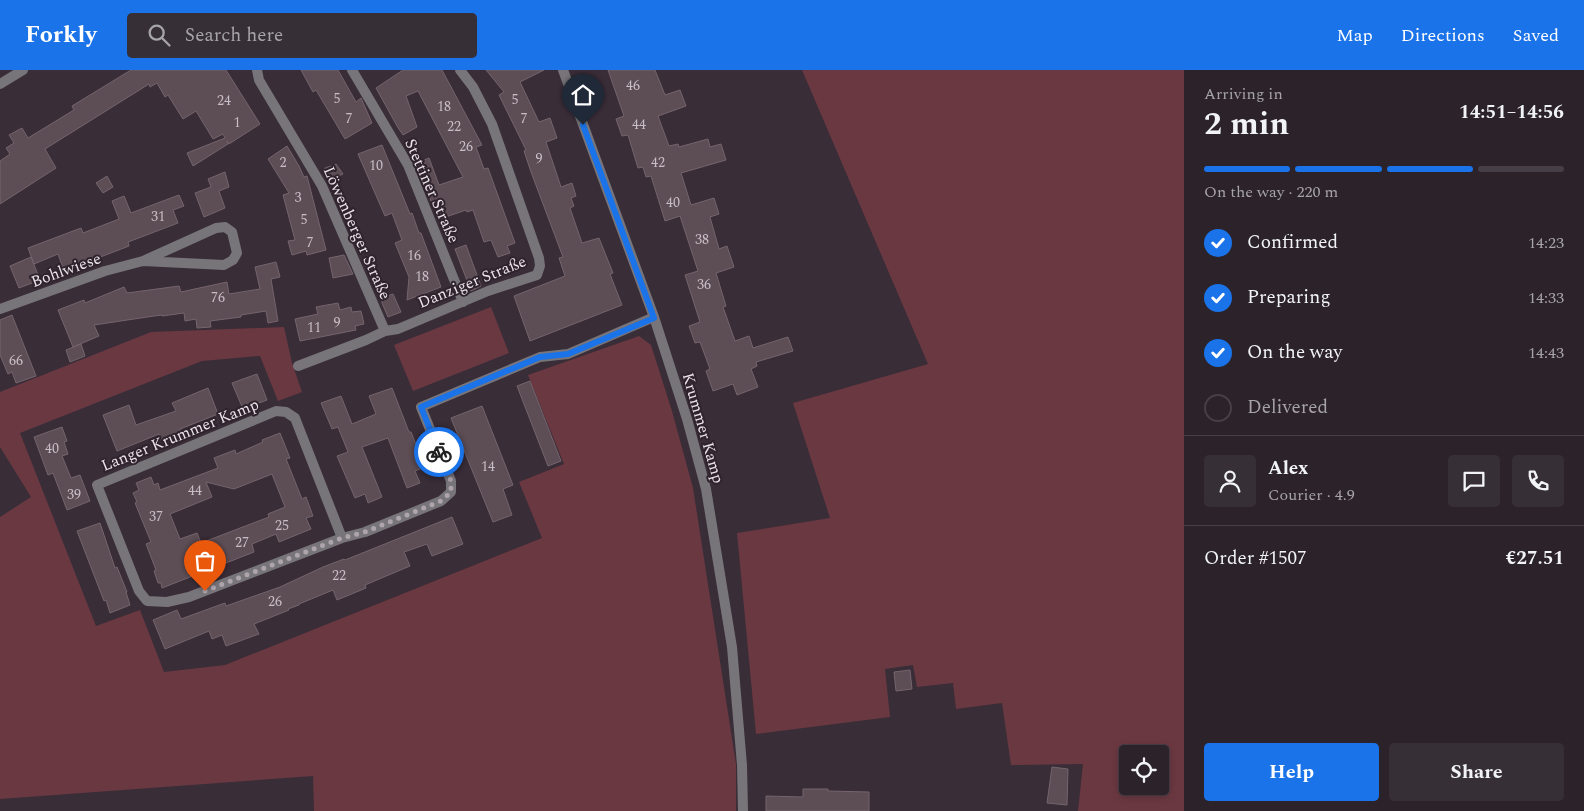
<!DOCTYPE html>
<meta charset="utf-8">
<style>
body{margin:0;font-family:Spectral,serif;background:#372f36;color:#f1f3f6;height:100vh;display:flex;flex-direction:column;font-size:19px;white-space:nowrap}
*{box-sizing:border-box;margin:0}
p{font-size:16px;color:#a6a4a8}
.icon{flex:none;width:28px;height:28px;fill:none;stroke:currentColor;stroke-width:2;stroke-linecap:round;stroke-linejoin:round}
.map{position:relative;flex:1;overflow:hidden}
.drawer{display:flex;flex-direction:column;background:#2b222a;width:400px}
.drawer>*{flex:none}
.fabs{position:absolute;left:1119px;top:675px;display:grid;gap:10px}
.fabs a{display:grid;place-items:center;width:50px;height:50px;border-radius:5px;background:#2b222a;box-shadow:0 2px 8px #0003,0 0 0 1px #473f47;font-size:25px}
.pin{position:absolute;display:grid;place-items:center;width:42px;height:42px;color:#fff;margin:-51px -21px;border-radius:50% 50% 50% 0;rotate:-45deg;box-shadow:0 0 5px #0007}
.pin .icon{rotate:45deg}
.courier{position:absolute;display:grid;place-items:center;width:50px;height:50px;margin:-25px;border:4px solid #1a73e8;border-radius:50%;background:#fff;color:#222;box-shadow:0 1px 6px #0007}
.overview em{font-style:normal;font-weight:700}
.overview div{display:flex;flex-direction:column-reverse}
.overview{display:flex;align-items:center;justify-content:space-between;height:85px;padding:0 20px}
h1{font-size:32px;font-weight:700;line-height:38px}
.bar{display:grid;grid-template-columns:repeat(4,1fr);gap:8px 5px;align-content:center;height:60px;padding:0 20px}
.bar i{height:6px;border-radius:4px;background:#473f47}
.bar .active{background:#1a73e8}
.bar p{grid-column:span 4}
.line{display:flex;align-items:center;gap:12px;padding:0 20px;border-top:1px solid #473f47}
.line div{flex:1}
.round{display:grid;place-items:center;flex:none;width:52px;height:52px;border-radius:5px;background:#372f36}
ol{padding:0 20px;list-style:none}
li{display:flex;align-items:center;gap:15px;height:55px}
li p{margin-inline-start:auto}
li .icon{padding:5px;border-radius:50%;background:#1a73e8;color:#fff;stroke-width:4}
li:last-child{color:#a6a4a8}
li i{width:28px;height:28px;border:2px solid #473f47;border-radius:50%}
.button{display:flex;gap:10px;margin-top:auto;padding:10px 20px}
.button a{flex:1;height:58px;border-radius:5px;background:#1a73e8;color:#fff;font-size:20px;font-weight:700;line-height:58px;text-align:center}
.button a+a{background:#372f36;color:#f1f3f6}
header{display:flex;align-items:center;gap:30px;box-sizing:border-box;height:70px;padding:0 25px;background:#1a73e8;color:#fff}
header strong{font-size:24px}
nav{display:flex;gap:28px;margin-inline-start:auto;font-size:18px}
.search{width:350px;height:45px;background:#372f36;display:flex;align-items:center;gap:12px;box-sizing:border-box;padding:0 18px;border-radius:5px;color:#a6a4a8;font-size:19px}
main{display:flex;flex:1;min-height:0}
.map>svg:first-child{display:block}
</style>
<header>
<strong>Forkly</strong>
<div class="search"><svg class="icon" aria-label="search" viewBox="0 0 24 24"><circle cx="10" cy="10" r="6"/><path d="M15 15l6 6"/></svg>Search here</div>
<nav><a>Map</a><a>Directions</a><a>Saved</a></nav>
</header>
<main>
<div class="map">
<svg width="1184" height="741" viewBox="0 0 1184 741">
<rect width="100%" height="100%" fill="#392d38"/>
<!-- green -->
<path fill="#6a3841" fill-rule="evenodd" d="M802 0H1184V741H1078L1083 694 1011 695 1002 633 956 639 953 613 917 617 913 595 885 599 890 647 756 664 737 463 830 448 793 333 928 294ZM1128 684H1160V716H1128Z
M491 237 509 283 413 321 394 275Z
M284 257 292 293 302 322 278 331 260 286 202 291 20 363 96 556 140 540 164 602 225 595 542 468 519 412 564 394 528 305 639 266 651 275 672 341 693 418 736 694V741H314L313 706 0 729V447L31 427 0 377V322L151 262Z"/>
<!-- building -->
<path fill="#5d4d54" stroke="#75646c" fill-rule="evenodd" d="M131 0H226L260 54 229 74 227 71 228 74 193 96 187 83 225 68 223 64 213 69 196 41 183 49 168 25 165 27 157 13 150 17 149 14 45 79 56 98 0 134V91L10 84 6 78 14 73 9 65 22 58 28 68 74 40 72 36Z
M301 0H338L356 32 361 28 372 53 345 69 316 20 313 22Z
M403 0H442L482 75 476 77 484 99 488 98 515 173 507 176 510 183 498 187 491 170 484 172 473 140 467 142 466 140 440 149 433 130 431 131 417 93 429 88 439 115 463 107 418 21 406 26 417 57 403 65 397 56 376 18Z
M486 0H544L520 12 539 52 550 48 557 68 546 72 561 117 572 113 576 126 571 128 574 136 570 138 582 173 599 168 613 203 610 204 622 235 530 271 514 226 565 206 559 188 563 187 531 102 524 81 526 80 499 25 504 22Z
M608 0H655L665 25 680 20 686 36 658 46 669 76 678 74 679 77 708 69 710 77 721 74 726 90 681 103 691 135 714 128 719 144 710 147 719 179 727 176 734 197 716 203 726 236 723 237 735 271 749 266 753 278 788 267 793 281 756 292 757 296 751 299 758 317 737 325 733 314 713 321 706 301 710 299 700 272 695 273 689 256 700 252 685 205 698 201 680 146 665 151 651 106 646 107 643 97 638 98 628 65 622 66 616 49 624 46Z
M382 75 410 144 412 143 419 163H421L441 217 407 230 409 207 395 173 402 170 392 143 385 146 358 84Z
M287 76 299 96 304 107 307 106 326 180 307 185 306 181 292 185 288 171 295 170 283 125 289 123 268 89Z
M336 94 343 104 330 110 323 99Z
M225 102 229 117 219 121 225 138 204 147 195 123 211 117 208 109Z
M107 106 113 117 103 123 96 113Z
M179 125 184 136 173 140 178 153 128 172 129 176 64 201 58 184 34 194 28 178 81 158 83 163 119 149 112 131 124 126 131 143Z
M466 175 481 216 471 221 455 179Z
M344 185 353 204 333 208 329 188Z
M31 187 40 210 19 218 10 196Z
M276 192 280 207 271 209 278 251 268 253 266 241 241 245V247L210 251 211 257 197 258 196 249 185 251 184 243 162 246V245L154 246 94 255 99 266 73 277 58 240 84 230 85 233 124 217 127 223 179 216 181 222 227 212 229 224 260 219 255 197Z
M393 224 401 242 388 247 382 233V228Z
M338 233 340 240 351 237 352 242 361 241 364 254 355 256 356 260 300 271 295 249 318 244 316 237Z
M12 245 36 306 16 313 12 302 8 304 0 285V250Z
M81 274 85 286 70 292 66 280Z
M257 304 267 330 243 339 232 313Z
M530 311 561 391 548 396 517 316Z
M208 318 218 344 180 359 182 364 162 371 159 364 117 381 103 345 129 335 136 355 176 341 172 333Z
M392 318 409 362H411L425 397 415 401 420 413 407 418 388 368 362 377 382 427 368 433 365 424 355 428 337 386 348 382 338 357 332 359 321 333 341 326 352 354 376 344 369 326Z
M482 336 513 415 503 419 512 445 493 452 451 348Z
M62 357 67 371 64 372 68 384 62 386 71 408 80 405 90 431 67 440 53 403 48 405 34 367Z
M280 363 290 388 286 389 302 429 306 427 313 446 306 448 311 459 279 472 276 464 252 474 254 482 162 518 161 513H158L154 501 156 500 146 474 151 472 135 433 137 432 133 423 139 420 136 413 151 407 154 415 158 413 160 420 218 398 214 388 235 380 236 384 263 372 262 370ZM272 404 285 437 268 444 269 447 201 473 197 463 180 469 170 444 212 427 206 412 234 419Z
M452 447 463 474 432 486 427 474 404 482 410 496 365 515 366 518 337 530 333 520 299 534V535L288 539 289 540 254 554 259 564 226 576 222 565 212 569 209 561 165 579 153 550 177 540 181 549 225 533 226 536 280 517 323 497 344 489 345 490Z
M100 453 115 498 117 497 127 522H126L130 535 110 543 106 530 104 531 77 461Z
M910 600 912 619 896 621 894 602Z
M1052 697 1068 699 1067 735 1047 733Z
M803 719H828V721L869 722V741H766V726L803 727Z"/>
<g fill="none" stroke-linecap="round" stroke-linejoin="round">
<!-- minor -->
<path stroke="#77747a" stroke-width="10" d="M257 0 259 10 322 116 385 261
M352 0 408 95 463 232
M563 0 654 247 687 349 706 419 732 577 742 695 743 741
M0 239 105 201 143 191 216 158 225 157 232 162 237 183 233 190 224 195 143 191
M298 296 366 270 385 261 398 259 488 221 537 205 540 196 539 188 492 54 473 17 460 0
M342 468 189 527 167 532 147 531 139 521 97 415 276 341 286 342 295 348 342 468 365 462 441 431 451 422V411L421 337 540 287 568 284 654 247"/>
<!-- tertiary -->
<path stroke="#77747a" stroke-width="10" d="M0 14 23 0"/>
</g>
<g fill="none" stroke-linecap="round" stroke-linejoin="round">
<!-- done -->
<path stroke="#ada4ac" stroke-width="5" stroke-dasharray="0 9" d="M205 521 342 468 365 462 441 431 451 422V411L439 382"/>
<!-- route -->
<path stroke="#1a73e8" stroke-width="6" d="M439 382 421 337 540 287 568 284 654 248 583 55"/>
</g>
<g text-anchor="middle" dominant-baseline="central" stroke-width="4" stroke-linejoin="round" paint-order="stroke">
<!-- number labels -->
<g font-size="14" fill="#c8bec5">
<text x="633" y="15">46</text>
<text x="337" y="28">5</text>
<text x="515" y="29">5</text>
<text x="224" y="30">24</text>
<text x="444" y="36">18</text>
<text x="349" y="48">7</text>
<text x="524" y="48">7</text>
<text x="237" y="52">1</text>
<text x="639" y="54">44</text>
<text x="454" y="56">22</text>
<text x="466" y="76">26</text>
<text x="539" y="88">9</text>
<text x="283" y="92">2</text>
<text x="658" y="92">42</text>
<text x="376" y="95">10</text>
<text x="298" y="127">3</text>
<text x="673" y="132">40</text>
<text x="158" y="146">31</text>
<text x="304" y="149">5</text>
<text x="702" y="169">38</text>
<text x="310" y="172">7</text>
<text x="414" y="185">16</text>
<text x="422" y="206">18</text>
<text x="704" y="214">36</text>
<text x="218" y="227">76</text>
<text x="337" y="252">9</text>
<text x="314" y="257">11</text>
<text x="16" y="290">66</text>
<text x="52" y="378">40</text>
<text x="488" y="396">14</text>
<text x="195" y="420">44</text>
<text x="74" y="424">39</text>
<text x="156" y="446">37</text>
<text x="282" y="455">25</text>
<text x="242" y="472">27</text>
<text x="339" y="505">22</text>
<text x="275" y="531">26</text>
</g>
<!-- street labels -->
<g font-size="16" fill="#ece4eb" stroke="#2f242e">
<text transform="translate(432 121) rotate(66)">Stettiner Straße</text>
<text transform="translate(357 163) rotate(66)">Löwenberger Straße</text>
<text transform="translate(66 200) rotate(-20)">Bohlwiese</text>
<text transform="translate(472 212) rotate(-22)">Danziger Straße</text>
<text transform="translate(703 358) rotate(74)">Krummer Kamp</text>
<text transform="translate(180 365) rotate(-22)">Langer Krummer Kamp</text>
</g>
</g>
</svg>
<div class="fabs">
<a><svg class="icon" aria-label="locate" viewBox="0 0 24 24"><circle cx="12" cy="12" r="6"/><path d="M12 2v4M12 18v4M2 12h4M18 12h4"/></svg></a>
</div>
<div class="pin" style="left:205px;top:521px;background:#ea580c"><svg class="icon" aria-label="bag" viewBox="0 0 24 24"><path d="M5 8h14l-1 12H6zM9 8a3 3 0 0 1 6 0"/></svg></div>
<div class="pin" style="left:583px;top:55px;background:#1f2937"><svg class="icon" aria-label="home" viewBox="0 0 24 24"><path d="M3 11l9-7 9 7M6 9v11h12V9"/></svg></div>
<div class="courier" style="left:439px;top:382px"><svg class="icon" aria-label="bike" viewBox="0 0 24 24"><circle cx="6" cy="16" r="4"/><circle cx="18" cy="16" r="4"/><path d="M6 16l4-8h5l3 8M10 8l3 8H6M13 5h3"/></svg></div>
</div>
<section class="drawer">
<div class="overview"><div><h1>2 min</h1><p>Arriving in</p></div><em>14:51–14:56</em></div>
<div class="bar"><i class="active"></i><i class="active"></i><i class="active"></i><i></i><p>On the way · 220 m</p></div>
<ol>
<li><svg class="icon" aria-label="check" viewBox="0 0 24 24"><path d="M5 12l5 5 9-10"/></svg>Confirmed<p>14:23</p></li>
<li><svg class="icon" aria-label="check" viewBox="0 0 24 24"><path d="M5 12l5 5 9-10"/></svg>Preparing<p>14:33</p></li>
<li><svg class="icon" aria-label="check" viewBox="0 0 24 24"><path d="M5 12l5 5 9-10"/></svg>On the way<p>14:43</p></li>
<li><i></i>Delivered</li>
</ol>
<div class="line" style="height:90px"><a class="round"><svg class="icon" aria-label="person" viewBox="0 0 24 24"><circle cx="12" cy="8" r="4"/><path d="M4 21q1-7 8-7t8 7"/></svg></a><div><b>Alex</b><p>Courier · 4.9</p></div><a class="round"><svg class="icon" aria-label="chat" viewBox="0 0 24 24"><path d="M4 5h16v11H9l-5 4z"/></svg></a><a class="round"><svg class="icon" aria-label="phone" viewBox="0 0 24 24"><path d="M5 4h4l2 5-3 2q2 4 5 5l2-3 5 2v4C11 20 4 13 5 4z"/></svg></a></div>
<div class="line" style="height:65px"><div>Order #1507</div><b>€27.51</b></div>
<div class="button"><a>Help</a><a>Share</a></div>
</section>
</main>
